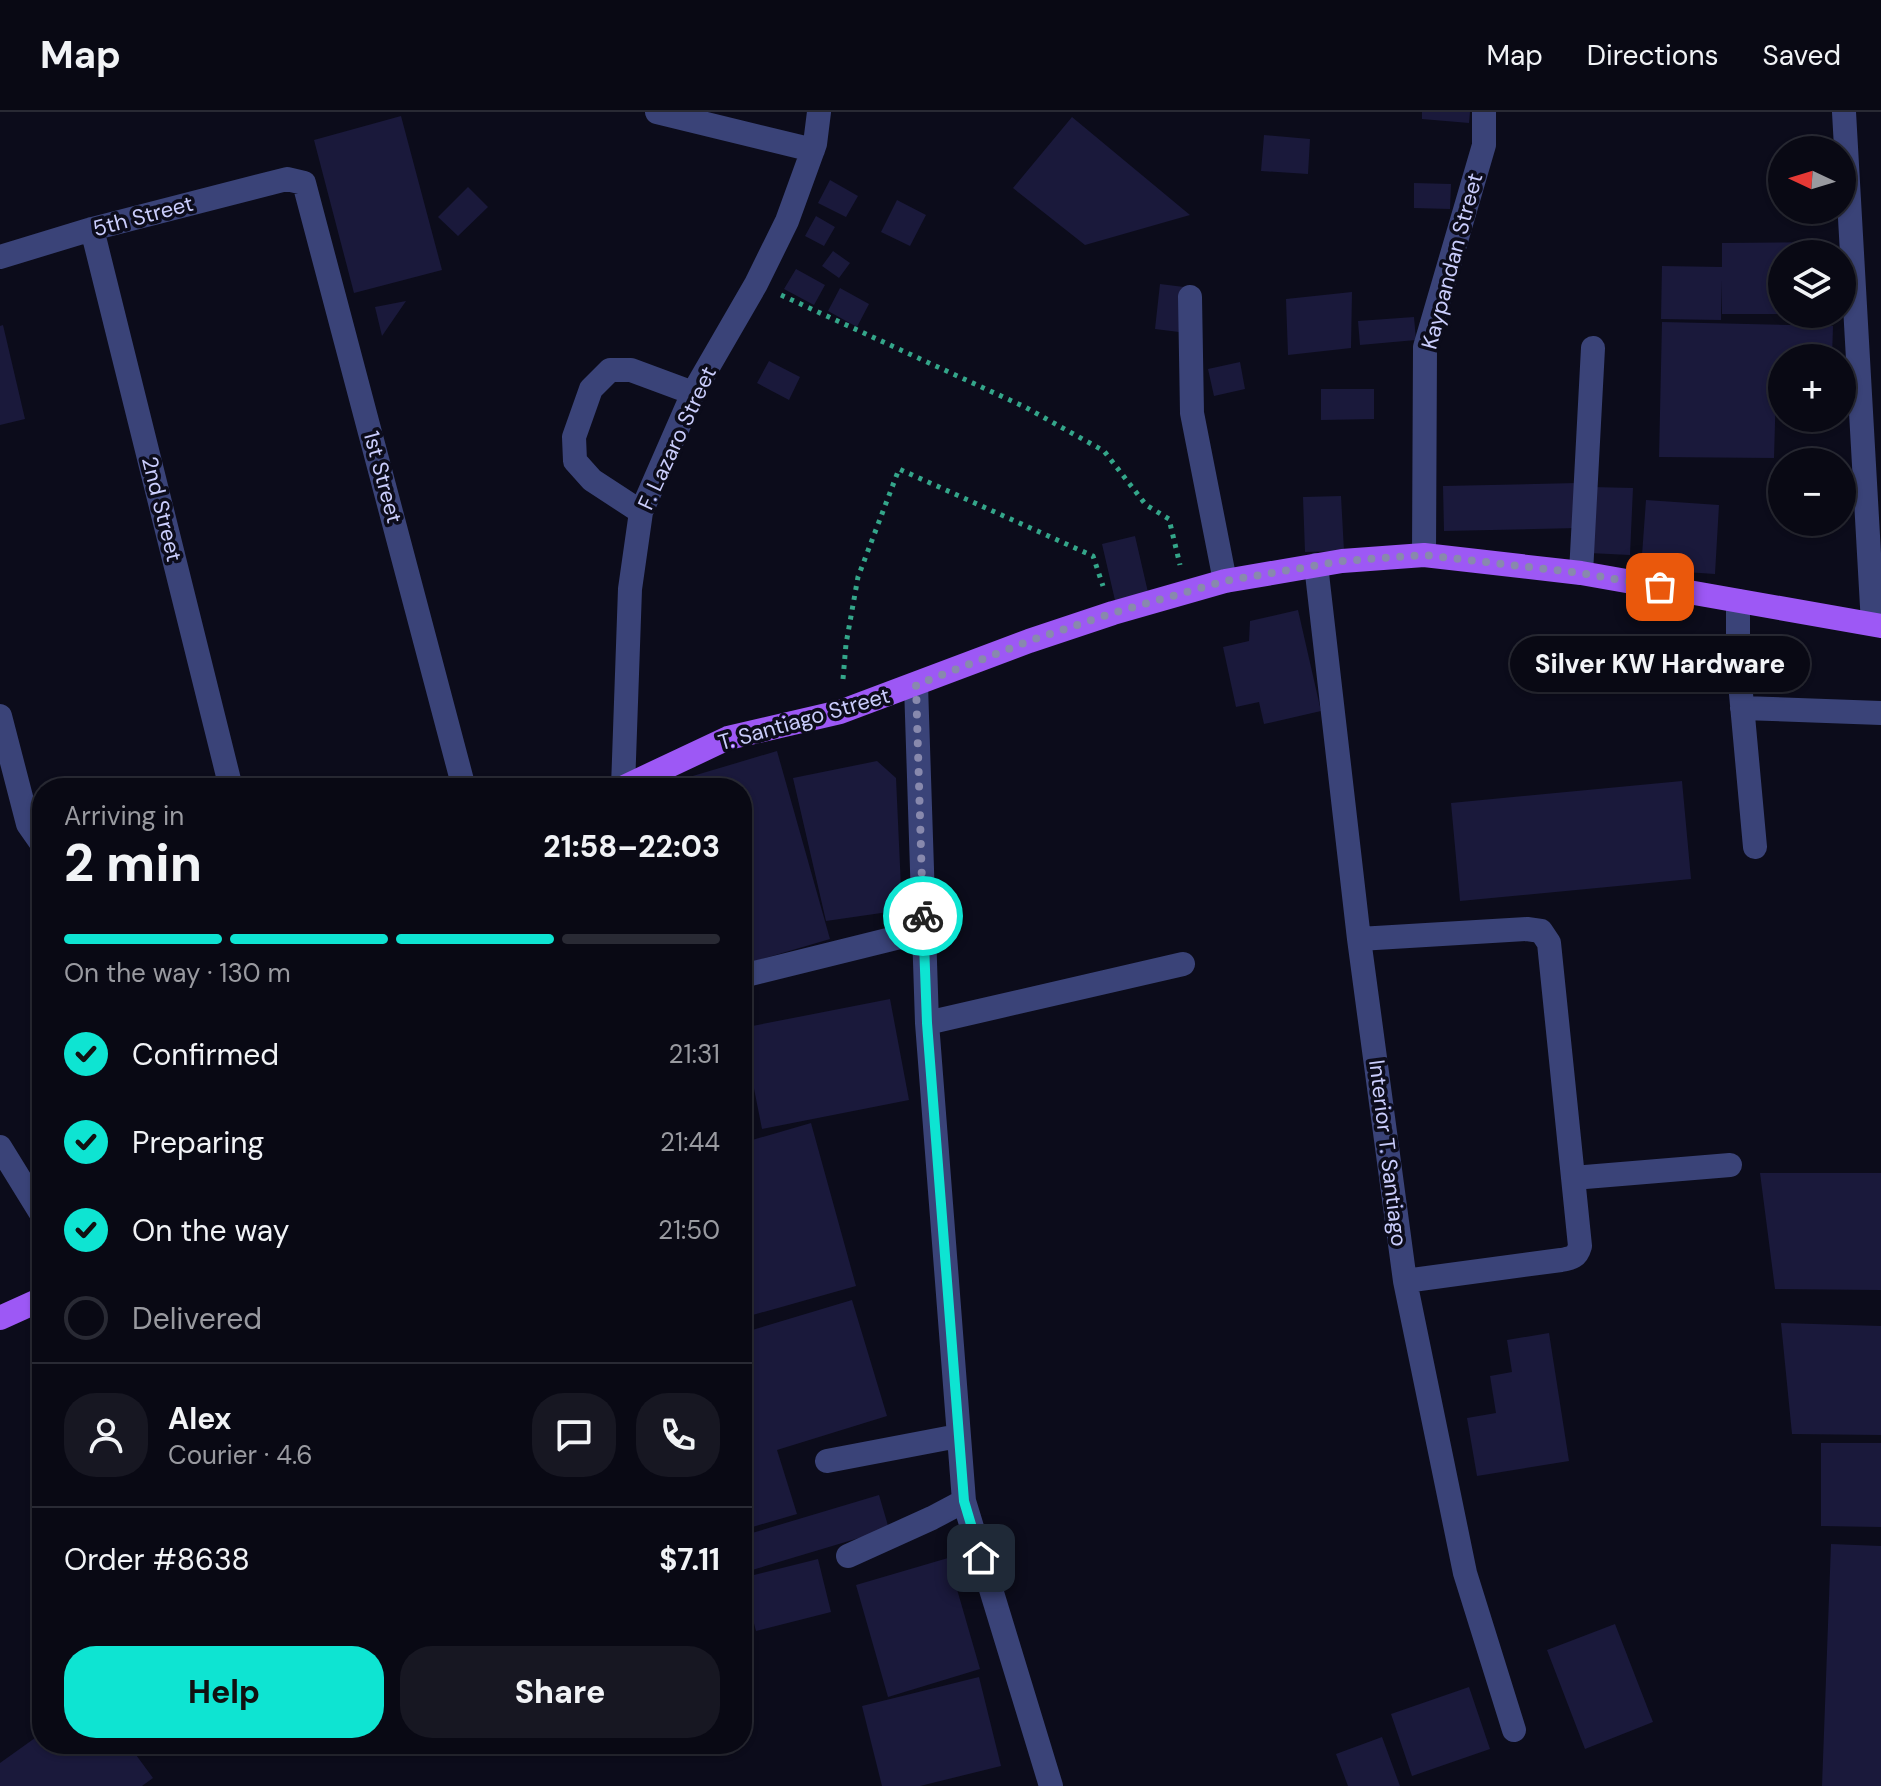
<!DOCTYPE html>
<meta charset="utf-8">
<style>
body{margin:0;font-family:"DM Sans",sans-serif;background:#171722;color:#f1f3f6;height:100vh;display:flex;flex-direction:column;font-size:30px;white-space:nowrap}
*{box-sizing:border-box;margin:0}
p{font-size:26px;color:#999aa0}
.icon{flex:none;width:44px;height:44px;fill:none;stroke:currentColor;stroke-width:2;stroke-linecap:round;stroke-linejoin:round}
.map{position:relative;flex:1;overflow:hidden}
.drawer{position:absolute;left:32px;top:666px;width:720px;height:976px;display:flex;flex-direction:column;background:#090914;border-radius:32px;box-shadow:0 2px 6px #0004,0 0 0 2px #292a34}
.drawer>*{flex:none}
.needle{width:52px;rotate:274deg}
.buttons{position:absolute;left:1768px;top:24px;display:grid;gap:16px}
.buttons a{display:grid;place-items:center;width:88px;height:88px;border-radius:50%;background:#090914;box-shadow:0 2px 6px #0004,0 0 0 2px #292a34;font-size:40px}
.pin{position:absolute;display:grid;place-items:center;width:68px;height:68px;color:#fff;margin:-34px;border-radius:16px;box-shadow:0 4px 12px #0006}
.courier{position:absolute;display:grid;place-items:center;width:80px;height:80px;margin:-40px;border:6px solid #0ee4d2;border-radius:50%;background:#fff;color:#222;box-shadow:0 2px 10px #0007}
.bubble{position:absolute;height:56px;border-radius:28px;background:#090914;box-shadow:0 2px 6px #0004,0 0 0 2px #292a34;font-size:26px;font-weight:800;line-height:56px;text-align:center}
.headline em{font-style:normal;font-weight:800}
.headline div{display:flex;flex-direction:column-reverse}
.headline{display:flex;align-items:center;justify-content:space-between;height:136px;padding:0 32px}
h1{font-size:52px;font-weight:800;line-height:60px}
.bar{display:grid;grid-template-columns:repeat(4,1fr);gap:12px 8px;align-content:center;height:96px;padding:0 32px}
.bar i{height:10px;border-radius:6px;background:#292a34}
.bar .on{background:#0ee4d2}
.bar p{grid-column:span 4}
.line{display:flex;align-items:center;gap:20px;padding:0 32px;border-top:2px solid #292a34}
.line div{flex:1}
.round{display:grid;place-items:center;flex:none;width:84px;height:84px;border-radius:32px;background:#171722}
ol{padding:0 32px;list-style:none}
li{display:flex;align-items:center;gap:24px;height:88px}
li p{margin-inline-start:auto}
li .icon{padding:8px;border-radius:50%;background:#0ee4d2;color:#111;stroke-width:4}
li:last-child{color:#999aa0}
li i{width:44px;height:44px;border:4px solid #292a34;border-radius:50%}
.primary-button{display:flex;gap:16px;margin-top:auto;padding:16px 32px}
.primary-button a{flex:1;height:92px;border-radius:32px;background:#0ee4d2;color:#111;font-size:32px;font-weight:800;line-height:92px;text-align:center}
.primary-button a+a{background:#171722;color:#f1f3f6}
header{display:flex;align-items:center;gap:48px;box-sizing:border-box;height:112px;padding:0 40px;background:#090914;border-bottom:2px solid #292a34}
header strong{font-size:38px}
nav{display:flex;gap:44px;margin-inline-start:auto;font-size:28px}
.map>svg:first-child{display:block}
</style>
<header>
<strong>Map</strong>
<nav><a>Map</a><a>Directions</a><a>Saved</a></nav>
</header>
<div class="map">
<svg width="1881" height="1674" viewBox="0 0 1881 1674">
<rect width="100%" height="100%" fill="#0c0c1b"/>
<!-- building -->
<path fill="#1a193b" d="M1422 0H1470L1469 11 1422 7Z
M401 4 442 158 354 181 314 28Z
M1072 5 1190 103 1085 133 1013 76Z
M1264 23 1310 27 1308 62 1261 59Z
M830 68 858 84 846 105 818 91Z
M1414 71 1451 72 1450 97 1414 96Z
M468 75 488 95 458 124 438 105Z
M897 88 926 103 910 134 881 120Z
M816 104 835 115 824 134 805 124Z
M1829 130V142H1782V202H1722L1721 168V208L1661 207 1662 154 1722 155V131Z
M833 139 850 151 839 166 822 154Z
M796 157 825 173 814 193 784 177Z
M1160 172 1184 175 1179 220 1155 217Z
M840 176 869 192 857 215 828 199Z
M1352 180 1351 236 1288 243 1286 187Z
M406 189 382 224 375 195Z
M1414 205 1416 228 1360 233 1358 209Z
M1662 210 1833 214 1832 246H1782V276H1776L1774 346 1659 345Z
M3 213 25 307 0 313V214Z
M769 249 800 265 789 288 757 271Z
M1240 250 1245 277 1214 284 1208 257Z
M1321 277H1374V307L1321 308Z
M1577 371 1578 416 1444 419 1443 374Z
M1592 375 1633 376 1630 443 1589 441Z
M1341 384 1344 439 1305 440 1303 385Z
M1646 388 1719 393 1715 462 1641 457Z
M1135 424 1150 489 1117 497 1102 432Z
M1298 498 1321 599 1264 612 1259 590 1236 595 1223 535 1249 529 1250 509Z
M777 639 830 827 742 853V676H673L686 666Z
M877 649 896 666 902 798 826 809 793 666Z
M1682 669 1691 767 1460 789 1451 691Z
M890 887 909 988 762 1017 742 916Z
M811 1011 856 1174 742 1206V1031Z
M1760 1061H1881V1178L1775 1177Z
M852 1188 887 1304 777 1338 797 1402 742 1418V1221Z
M1781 1211 1881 1214V1323L1792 1322Z
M1549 1221 1569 1349 1477 1364 1467 1306 1496 1301 1490 1264 1512 1260 1507 1228Z
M1821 1331H1881V1415L1821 1414Z
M879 1383 889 1417 742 1461V1424Z
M1831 1432 1881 1434V1674H1822Z
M948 1446 980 1557 888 1585 856 1473Z
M818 1447 831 1500 756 1519 742 1466Z
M1615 1512 1653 1610 1585 1637 1547 1538Z
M979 1565 1001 1654 920 1674H882L862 1594Z
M1469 1575 1490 1637 1412 1664 1391 1602Z
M42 1621V1632H128L153 1666 142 1674H0V1651Z
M1382 1625 1400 1674H1348L1336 1642Z"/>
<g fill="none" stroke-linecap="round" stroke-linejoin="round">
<!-- path -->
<path stroke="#34a68a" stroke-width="5" stroke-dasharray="4 6" stroke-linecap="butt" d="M781 183 1025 295 1104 339 1146 393 1169 407 1180 453
M843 567 846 532 858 465 899 357 1093 444 1103 474"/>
<!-- minor -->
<path stroke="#3a4378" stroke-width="24" d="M657 0 813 38
M1844 0 1873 512
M92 117 231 676
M0 145 92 117 287 67 304 71 464 676
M1190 185 1192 301 1225 469
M641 400 592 368 575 349 574 325 591 277 610 258H631L693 281
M1424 443 1425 235 1484 33V0
M1316 453 1359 827 1405 1169 1465 1461 1514 1618
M1581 461 1593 236
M1738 489V549L1755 735
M916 573 927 911 964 1389 1051 1674
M1742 596 1881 601
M0 604 28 712 42 732
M623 675 630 477 641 400 693 281 756 172 787 109 815 32 819 0
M1359 827 1527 817 1541 819 1549 831 1580 1134C1577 1145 1572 1146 1561 1148L1405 1169
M742 864 924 819
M927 911 1183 852
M0 1035 42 1103
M1573 1066 1730 1053
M827 1349 958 1324
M848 1444 932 1406 964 1389"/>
<!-- major -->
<path stroke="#9d58f5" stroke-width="24" d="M622 676 728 626 840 600 1029 529 1113 501 1225 469 1342 449 1424 443 1581 461 1881 514
M0 1206 42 1187"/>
</g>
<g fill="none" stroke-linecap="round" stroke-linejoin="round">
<!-- done -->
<path stroke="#8889ad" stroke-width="8" stroke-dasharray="0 14.4" d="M923 804 916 573 1029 529 1113 501 1225 469 1342 449 1424 443 1581 461 1660 475"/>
<!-- route -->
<path stroke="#0ee4d2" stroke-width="10" d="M923 804 927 911 964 1389 981 1446"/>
</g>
<g text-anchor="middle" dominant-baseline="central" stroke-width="7" stroke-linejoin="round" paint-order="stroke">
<!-- street labels -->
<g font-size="22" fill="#cacdfc" stroke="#0c0c1b">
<text transform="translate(143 104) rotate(-15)">5th Street</text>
<text transform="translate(1452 149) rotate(-75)">Kaypandan Street</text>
<text transform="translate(677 326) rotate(-65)">F. Lazaro Street</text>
<text transform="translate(383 365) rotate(75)">1st Street</text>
<text transform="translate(162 397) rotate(76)">2nd Street</text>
<text transform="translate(804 607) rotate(-16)">T. Santiago Street</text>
<text transform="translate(1388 1041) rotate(83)">Interior T. Santiago</text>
</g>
</g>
</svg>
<div class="buttons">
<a><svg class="needle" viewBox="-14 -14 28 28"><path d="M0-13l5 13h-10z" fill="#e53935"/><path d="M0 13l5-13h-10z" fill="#999aa0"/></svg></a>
<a><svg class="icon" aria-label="layers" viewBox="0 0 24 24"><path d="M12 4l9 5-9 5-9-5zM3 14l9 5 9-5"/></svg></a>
<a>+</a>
<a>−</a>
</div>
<div class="pin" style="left:1660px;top:475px;background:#ea580c"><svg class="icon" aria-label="bag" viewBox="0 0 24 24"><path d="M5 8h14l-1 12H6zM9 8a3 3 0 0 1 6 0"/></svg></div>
<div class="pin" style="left:981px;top:1446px;background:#1f2937"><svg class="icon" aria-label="home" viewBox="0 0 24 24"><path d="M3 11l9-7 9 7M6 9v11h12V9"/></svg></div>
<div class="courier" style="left:923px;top:804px"><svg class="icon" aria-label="bike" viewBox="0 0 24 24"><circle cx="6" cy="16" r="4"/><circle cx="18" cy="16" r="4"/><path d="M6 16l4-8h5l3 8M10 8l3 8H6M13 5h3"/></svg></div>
<div class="bubble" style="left:1510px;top:524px;width:300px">Silver KW Hardware</div>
<section class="drawer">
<div class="headline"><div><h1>2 min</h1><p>Arriving in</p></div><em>21:58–22:03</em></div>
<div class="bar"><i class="on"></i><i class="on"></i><i class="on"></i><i></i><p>On the way · 130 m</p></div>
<ol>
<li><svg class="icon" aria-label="check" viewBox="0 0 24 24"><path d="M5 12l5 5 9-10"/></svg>Confirmed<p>21:31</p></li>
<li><svg class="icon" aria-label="check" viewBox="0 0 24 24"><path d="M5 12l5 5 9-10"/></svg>Preparing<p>21:44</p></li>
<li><svg class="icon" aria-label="check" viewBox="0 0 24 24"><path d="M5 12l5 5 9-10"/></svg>On the way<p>21:50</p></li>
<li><i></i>Delivered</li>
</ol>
<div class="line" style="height:144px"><a class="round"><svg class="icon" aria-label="person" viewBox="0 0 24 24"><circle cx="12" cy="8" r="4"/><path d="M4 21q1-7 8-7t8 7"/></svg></a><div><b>Alex</b><p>Courier · 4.6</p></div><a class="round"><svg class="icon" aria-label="chat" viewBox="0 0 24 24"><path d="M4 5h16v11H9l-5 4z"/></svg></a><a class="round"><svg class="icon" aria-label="phone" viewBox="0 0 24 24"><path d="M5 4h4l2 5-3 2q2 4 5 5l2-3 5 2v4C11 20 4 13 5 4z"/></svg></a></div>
<div class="line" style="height:104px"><div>Order #8638</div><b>$7.11</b></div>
<div class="primary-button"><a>Help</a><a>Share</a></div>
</section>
</div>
